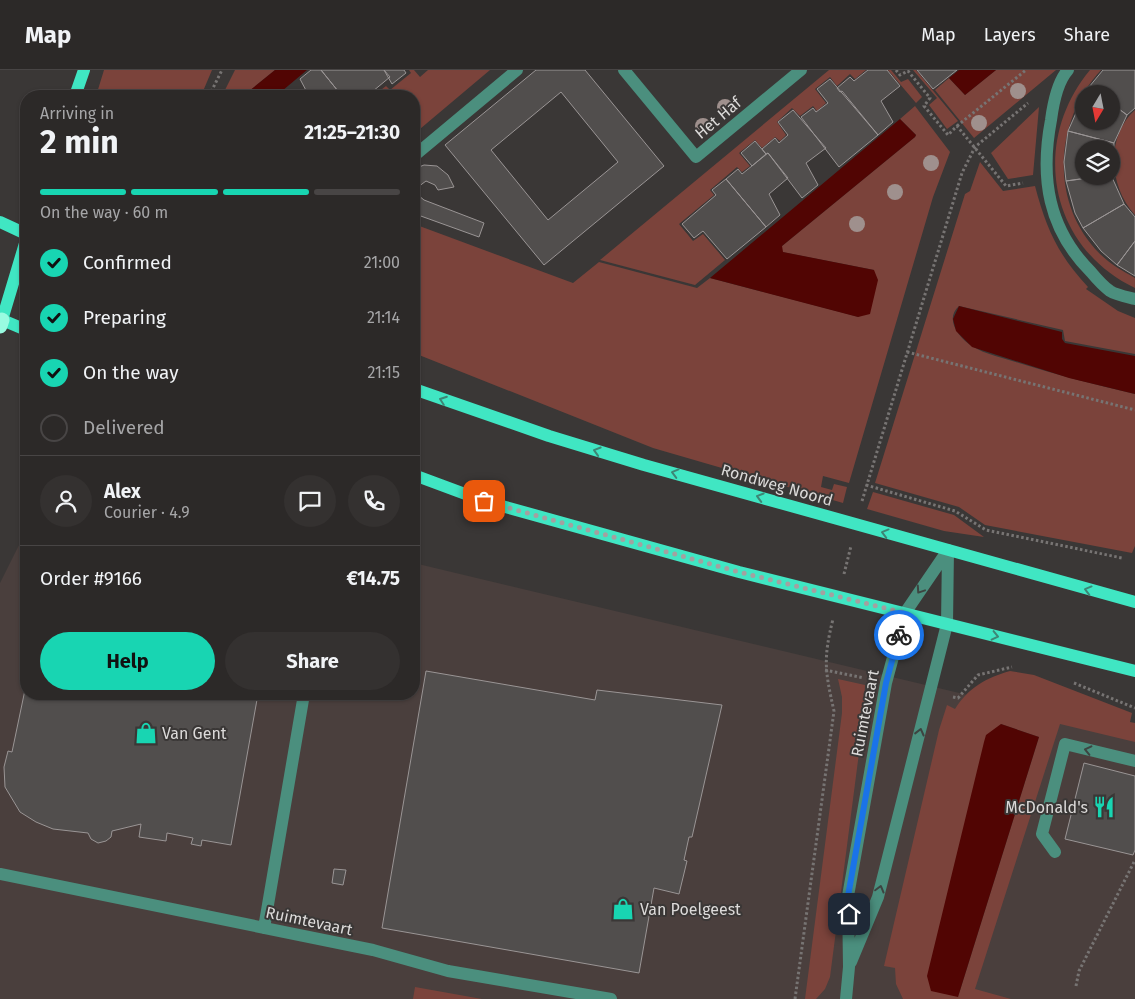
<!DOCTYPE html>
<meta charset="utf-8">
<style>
body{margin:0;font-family:"Fira Sans",sans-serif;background:#343130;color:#f1f3f6;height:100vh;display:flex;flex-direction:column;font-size:19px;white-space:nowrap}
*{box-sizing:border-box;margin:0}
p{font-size:16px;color:#a6a6a8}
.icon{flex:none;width:28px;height:28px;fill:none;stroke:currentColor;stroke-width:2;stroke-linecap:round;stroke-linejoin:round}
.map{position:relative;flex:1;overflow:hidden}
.details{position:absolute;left:20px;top:20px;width:400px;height:610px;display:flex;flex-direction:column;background:#2c2928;border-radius:20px;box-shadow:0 1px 4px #0004,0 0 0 1px #484545}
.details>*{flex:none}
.needle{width:32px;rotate:190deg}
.fabs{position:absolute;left:1075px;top:15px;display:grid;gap:10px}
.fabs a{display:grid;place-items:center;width:45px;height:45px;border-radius:50%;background:#2c2928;box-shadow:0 1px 4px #0004,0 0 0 1px #484545;font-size:25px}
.pin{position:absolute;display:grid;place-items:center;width:42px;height:42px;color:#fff;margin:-21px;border-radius:10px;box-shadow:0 2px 8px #0006}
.courier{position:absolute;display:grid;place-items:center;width:50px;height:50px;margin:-25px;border:4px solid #1a73e8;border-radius:50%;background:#fff;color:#222;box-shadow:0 1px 6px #0007}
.overview em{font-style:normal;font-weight:700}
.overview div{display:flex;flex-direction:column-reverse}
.overview{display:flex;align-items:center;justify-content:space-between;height:85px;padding:0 20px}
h1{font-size:32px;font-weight:700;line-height:38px}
.bar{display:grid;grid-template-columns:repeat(4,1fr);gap:8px 5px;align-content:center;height:60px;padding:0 20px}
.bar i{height:6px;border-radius:4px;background:#484545}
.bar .on{background:#18d5b2}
.bar p{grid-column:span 4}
.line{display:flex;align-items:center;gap:12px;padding:0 20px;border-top:1px solid #484545}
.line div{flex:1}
.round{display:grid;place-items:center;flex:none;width:52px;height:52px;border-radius:26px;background:#343130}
ol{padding:0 20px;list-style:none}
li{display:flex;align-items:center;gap:15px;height:55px}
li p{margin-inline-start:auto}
li .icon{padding:5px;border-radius:50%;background:#18d5b2;color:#111;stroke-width:4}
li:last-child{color:#a6a6a8}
li i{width:28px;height:28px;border:2px solid #484545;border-radius:50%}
.action{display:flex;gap:10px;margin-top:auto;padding:10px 20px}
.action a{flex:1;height:58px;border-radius:30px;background:#18d5b2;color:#111;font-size:20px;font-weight:700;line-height:58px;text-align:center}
.action a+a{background:#343130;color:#f1f3f6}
header{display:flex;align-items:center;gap:30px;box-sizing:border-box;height:70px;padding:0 25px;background:#2c2928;border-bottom:1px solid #484545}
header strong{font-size:24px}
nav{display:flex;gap:28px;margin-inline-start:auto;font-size:18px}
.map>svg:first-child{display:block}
</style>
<header>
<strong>Map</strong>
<nav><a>Map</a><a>Layers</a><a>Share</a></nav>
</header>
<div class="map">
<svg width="1135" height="929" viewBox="0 0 1135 929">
<rect width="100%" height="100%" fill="#3a3736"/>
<!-- built -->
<path fill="#4a3f3d" d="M26 461V624H414V493L997 632 1135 661V929H0V513Z"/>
<!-- green -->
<path fill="#7b433b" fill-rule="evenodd" d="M104 0H212L201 26H96Z
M235 0H275L243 26H222Z
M409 0H414L420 7 428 0H490L414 64V26H373L386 16 390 20 411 3Z
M829 0H866L855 9 850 4 837 16 830 7 815 19 826 33 817 41 813 36 800 46 792 38 777 52 786 65 780 71 775 67 762 78 755 70 739 83 750 96 742 102 737 97 710 120 714 125 679 154 693 171 703 164 725 190 695 215 600 190Z
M888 0H891L901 12 908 9 922 27 916 33Z
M913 0H916L958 51 947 59 929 35 937 28Z
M996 0H1056L974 68 935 20 949 8 965 25Z
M1090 0H1101C1054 51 1049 133 1100 184 1110 194 1123 201 1135 208V218C1049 177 1030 72 1090 0Z
M915 36 950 82 933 127 849 413 823 406 821 417 832 420 834 414 847 417 843 433 653 378 414 283V154L573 213 599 192 697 218 710 208 859 247 874 200 782 182V176L915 67 916 65 900 49Z
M1039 37 1033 105 1008 109 991 83Z
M1135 40V145C1109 117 1105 67 1135 40Z
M980 92 1003 121 1035 116C1046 158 1058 185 1088 217L1086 219 1118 241 1135 248V284L1065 271 1063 260 959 236C944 249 959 268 972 276 986 285 1004 288 1019 293 1058 305 1096 315 1135 324V476L1132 483 985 455 959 437 875 413 965 124 970 121Z
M873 422 954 445 984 467 944 461 867 439Z
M1010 601 1034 605 1132 643 1130 652 1135 653V672L1060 654 975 919 1011 929H903L896 914 895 898 884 896 939 660 947 635 955 639C969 617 986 608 1010 601ZM1001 654 1039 667 958 927Z
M838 609 865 615 863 652 830 907 825 919 816 929H805L842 643V627Z
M415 917 482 929H413Z"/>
<!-- water -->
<path fill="#510503" d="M275 0H307L276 26H243Z
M959 0H996L965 25 949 8Z
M900 49 916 65 915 67 782 176 783 182 874 200 878 210 870 244 858 247 710 208Z
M959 236 1062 262V269L1065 273 1135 286V324L1069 308 972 277 956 261 953 249Z
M1001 654 1039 667 958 927 931 921 927 906 984 672 986 665Z"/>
<!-- building -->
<path fill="#514e4d" stroke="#9a9595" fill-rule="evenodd" d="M311 0H321L342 26H309L300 9Z
M321 0H384L390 7 367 26H342Z
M384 0H404L406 3 392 14Z
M536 0H585L664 96 544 195 445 75ZM561 22 618 92 548 150 491 80Z
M868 0H887L900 16 881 31 893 52 878 65 842 21 840 22 837 18 850 7 854 11Z
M917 0H957L933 19Z
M1103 0H1135V38L1127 45 1111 33V24H1099L1089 17Z
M830 9 878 65 839 97 801 47 813 38 816 42 828 33 817 19Z
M1089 17 1099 24H1084Z
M1084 25V51H1111V33L1127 45 1114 73 1068 61Z
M793 40 826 78 806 93 818 115 802 128 768 83 766 84 762 79 775 68 779 73 788 65 778 52Z
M1068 61 1114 73 1113 105 1111 79H1084V106H1100L1066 111 1064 92Z
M755 71 766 84 752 96 741 83Z
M768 83 788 108 769 124 780 145 766 157 726 109 738 99 742 104Z
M424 95 437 96 448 105 454 117 438 120 435 115 426 111 418 117V125L424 130 484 153 479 167 418 145 414 140V99Z
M1111 105 1124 134 1083 158 1075 143 1066 111Z
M726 109 766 157 727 189 703 161 694 168 682 154 716 125 712 120Z
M1124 134 1135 147V171L1117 195 1101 181 1083 158Z
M1135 171V206L1117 195Z
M426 601 595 630 597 620 722 635 692 767H689L684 790 687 791 679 824 654 818 639 903 382 858Z
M26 615V624H258L231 775 202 770 201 776 191 774 193 768 167 763 166 771 139 767 141 754 112 761 111 767 106 771 98 773 91 769 88 763 53 759 36 752 20 742 5 717 4 697 8 681 12 682Z
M1084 693 1135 706V780L1133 785 1065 769Z
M334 799 346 800 343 815 332 813Z"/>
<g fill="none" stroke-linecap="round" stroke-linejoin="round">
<!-- path -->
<path stroke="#777473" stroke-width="3" stroke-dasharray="2.5 2.5" stroke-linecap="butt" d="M896 0 900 5 908 1 930 28 924 36 948 65 957 56 1006 116 1023 113
M209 26 222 0
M957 56 1026 0
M907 282 1135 340
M866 415 955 441 986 460 1122 488
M862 431 962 103 975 77 1028 33
M844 504 851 476
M825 600 864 608
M1074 613 1135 638
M953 627 958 628 978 605 1012 597
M1076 916 1079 901 1135 790
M795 929 834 641C825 601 823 589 833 549"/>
<!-- minor -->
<path stroke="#4b8f7e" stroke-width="12" d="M624 0 696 87 801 0
M1068 0C1057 12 1053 35 1051 50 1040 108 1048 159 1091 202 1096 208 1103 216 1110 221 1116 225 1127 227 1135 229
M414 86 517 0
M1055 782 1042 764 1065 674 1135 691
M0 804 373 880 448 901 611 929
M264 858 304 624
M851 892 878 827 947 554 948 480
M846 929 849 897 848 826 886 613 905 543 948 480"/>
<!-- major -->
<path stroke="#40e6c3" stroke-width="12" d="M75 26 84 0
M0 152 26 164
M0 249 26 260
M2 250 26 170
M414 319 549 366 644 395 1135 532
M414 405 484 431 739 502 1135 601"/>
<!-- highway -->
<path stroke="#99fbe1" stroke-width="15" d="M0 256 2 250"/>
</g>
<!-- trees -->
<g fill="#9f908d">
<circle cx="1018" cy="21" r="8"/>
<circle cx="725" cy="37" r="8"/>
<circle cx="979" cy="53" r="8"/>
<circle cx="703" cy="56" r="8"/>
<circle cx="931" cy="93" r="8"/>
<circle cx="895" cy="122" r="8"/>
<circle cx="857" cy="154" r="8"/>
</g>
<!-- one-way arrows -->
<defs><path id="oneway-chevron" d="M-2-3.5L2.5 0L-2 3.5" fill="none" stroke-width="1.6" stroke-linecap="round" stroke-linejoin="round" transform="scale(1.25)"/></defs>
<g stroke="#3d8675">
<use href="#oneway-chevron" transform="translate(443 330) rotate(-160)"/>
<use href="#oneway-chevron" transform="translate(597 381) rotate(-163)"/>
<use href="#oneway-chevron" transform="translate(675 403) rotate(-165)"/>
<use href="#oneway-chevron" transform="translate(760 427) rotate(-164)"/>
<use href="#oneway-chevron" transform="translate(885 463) rotate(-165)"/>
<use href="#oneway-chevron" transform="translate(1088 520) rotate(-165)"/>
<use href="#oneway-chevron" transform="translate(995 566) rotate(13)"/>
</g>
<g stroke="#3d4441">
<use href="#oneway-chevron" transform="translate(920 520) rotate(124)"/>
<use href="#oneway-chevron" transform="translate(920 662) rotate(-76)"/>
<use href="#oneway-chevron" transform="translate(1088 680) rotate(-167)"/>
<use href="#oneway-chevron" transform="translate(880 819) rotate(-75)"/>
</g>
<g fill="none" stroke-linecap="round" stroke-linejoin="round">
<!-- done -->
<path stroke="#a3a1a0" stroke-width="5" stroke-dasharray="0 9" d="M484 431 739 502 905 543 899 565"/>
<!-- route -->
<path stroke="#1a73e8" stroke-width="6" d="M849 844 848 826 886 613 899 565"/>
</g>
<!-- icons -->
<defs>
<g id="shop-bare" transform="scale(1.725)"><path d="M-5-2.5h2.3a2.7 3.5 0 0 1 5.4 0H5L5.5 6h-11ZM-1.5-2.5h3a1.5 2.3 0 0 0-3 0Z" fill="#18d5b2" stroke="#3a3736" stroke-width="2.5" paint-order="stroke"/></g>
<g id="restaurant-bare" transform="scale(1.725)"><path d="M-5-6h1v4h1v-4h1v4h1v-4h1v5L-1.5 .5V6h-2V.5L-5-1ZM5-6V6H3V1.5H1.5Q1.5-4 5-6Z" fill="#18d5b2" stroke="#3a3736" stroke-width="2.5" paint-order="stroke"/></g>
</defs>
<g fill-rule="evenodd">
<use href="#shop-bare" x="146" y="663"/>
<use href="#restaurant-bare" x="1104" y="737"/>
<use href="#shop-bare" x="623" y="839"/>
</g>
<g text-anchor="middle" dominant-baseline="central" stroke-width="4" stroke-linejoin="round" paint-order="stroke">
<!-- street labels -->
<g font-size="16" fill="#dcdad9" stroke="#3a3736">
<text transform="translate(718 48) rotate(-40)">Het Haf</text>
<text transform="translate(777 415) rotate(16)">Rondweg Noord</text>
<text transform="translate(865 643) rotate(-79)">Ruimtevaart</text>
<text transform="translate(309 851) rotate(12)">Ruimtevaart</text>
</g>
<!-- poi labels -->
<g font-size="16" fill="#dcdad9" stroke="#3a3736" text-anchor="start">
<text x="162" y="663">Van Gent</text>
<text x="1088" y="737" text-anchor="end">McDonald's</text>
<text x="640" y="839">Van Poelgeest</text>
</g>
</g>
</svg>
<div class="fabs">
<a><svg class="needle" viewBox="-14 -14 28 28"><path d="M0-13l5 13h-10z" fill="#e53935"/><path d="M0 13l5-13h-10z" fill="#a6a6a8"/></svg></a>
<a><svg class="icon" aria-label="layers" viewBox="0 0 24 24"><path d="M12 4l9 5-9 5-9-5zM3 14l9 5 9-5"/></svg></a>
</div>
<div class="pin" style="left:484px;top:431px;background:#ea580c"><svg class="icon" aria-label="bag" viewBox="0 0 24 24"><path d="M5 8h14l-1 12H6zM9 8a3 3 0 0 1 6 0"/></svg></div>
<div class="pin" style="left:849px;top:844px;background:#1f2937"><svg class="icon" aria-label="home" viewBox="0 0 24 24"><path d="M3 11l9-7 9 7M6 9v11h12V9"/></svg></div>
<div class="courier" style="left:899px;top:565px"><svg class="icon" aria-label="bike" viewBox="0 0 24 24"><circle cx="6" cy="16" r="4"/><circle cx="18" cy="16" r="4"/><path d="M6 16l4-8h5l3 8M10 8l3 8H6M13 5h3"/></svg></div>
<section class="details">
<div class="overview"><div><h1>2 min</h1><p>Arriving in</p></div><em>21:25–21:30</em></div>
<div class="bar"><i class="on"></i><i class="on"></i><i class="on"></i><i></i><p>On the way · 60 m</p></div>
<ol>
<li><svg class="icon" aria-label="check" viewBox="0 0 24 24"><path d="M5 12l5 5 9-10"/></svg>Confirmed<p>21:00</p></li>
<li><svg class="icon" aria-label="check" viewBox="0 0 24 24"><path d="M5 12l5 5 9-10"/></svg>Preparing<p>21:14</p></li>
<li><svg class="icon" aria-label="check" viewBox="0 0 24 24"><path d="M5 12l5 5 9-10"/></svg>On the way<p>21:15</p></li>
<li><i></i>Delivered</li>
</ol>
<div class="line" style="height:90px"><a class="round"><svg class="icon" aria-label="person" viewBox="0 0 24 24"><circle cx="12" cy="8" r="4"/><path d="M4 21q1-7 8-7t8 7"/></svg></a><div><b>Alex</b><p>Courier · 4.9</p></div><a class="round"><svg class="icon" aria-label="chat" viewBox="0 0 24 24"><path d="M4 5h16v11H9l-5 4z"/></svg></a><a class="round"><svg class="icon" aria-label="phone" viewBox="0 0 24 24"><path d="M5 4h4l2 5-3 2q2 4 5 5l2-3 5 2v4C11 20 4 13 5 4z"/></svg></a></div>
<div class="line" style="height:65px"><div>Order #9166</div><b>€14.75</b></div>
<div class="action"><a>Help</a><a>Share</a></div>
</section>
</div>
